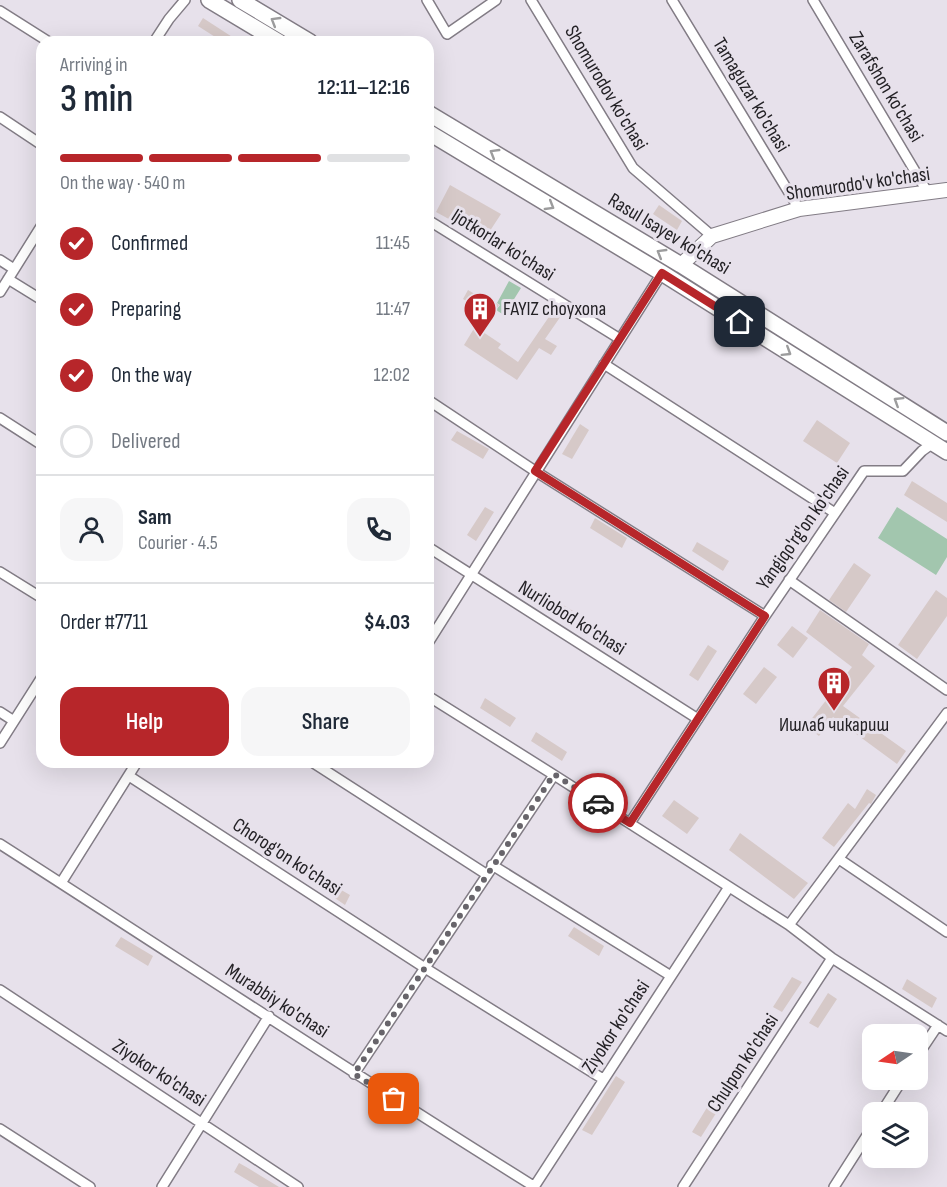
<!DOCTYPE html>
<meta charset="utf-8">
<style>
body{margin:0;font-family:"Sofia Sans Condensed",sans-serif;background:#f6f6f7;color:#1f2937;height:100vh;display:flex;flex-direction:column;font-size:22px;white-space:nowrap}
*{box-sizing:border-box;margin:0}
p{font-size:20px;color:#747a83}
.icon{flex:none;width:33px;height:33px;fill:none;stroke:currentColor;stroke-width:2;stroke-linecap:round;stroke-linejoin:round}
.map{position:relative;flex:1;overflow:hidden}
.drawer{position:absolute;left:36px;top:36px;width:398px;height:732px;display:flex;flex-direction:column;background:#fff;border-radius:18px;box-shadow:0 6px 24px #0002}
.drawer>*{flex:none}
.needle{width:39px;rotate:257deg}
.tools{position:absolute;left:862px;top:1024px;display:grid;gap:12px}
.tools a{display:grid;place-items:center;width:66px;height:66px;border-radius:12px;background:#fff;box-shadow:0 6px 24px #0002;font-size:30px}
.pin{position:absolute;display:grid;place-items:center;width:51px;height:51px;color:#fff;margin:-26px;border-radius:12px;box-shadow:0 3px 9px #0006}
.courier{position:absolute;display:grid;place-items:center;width:60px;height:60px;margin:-30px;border:4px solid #b7262a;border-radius:50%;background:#fff;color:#222;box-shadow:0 2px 8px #0007}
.head em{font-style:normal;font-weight:600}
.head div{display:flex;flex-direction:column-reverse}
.head{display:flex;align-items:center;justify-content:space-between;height:102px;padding:0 24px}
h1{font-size:39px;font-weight:600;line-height:45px}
.bar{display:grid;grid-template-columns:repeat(4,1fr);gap:9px 6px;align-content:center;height:72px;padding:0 24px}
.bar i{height:8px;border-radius:4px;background:#e0e1e3}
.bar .current{background:#b7262a}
.bar p{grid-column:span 4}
.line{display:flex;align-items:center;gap:15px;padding:0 24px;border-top:2px solid #e0e1e3}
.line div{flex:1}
.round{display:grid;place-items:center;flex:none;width:63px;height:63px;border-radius:18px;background:#f6f6f7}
ol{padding:0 24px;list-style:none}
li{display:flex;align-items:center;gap:18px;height:66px}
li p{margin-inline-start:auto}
li .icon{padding:6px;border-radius:50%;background:#b7262a;color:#fff;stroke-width:4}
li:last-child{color:#747a83}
li i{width:33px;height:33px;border:3px solid #e0e1e3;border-radius:50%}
.button{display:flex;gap:12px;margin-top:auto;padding:12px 24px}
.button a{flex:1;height:69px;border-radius:18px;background:#b7262a;color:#fff;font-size:24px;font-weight:600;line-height:69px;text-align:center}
.button a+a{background:#f6f6f7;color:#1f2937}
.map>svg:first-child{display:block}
</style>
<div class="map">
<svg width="947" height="1187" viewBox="0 0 947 1187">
<rect width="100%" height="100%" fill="#e7e1eb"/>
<!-- green -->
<path fill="#a2c6ae" d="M509 281 521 288 504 315 496 310 500 305 497 303Z
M897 507 947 539V557L936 575 878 538Z"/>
<!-- building -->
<path fill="#d6c9c8" d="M203 18 240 42H223L198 26Z
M450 185 501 214 484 240 478 236 477 227 469 230 436 212Z
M659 205 682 221 677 230 653 214Z
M468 290 490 303 492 300 499 305 483 332 501 344 498 348 518 362 555 308 563 313 545 339 557 346 551 355 539 348 517 380 464 345 484 312 463 299Z
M817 420 850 443 837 463 803 441Z
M580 424 589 430 572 459 562 454Z
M457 431 489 449 483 459 451 440Z
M912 481 947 503V522L904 495Z
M485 507 494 512 476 541 467 535Z
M595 518 627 538 622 548 590 528Z
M697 542 729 561 723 571 692 551Z
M854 563 871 575 846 612 829 600Z
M936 590 947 598V616L917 659 898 645Z
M553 599 580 615 575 624 548 608Z
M820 610 869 644 862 655 875 666 843 706 906 751 897 764 833 717 819 736 806 726 852 667 806 632Z
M792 626 808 638 793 658 777 645Z
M708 645 717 651 698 681 689 675Z
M764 667 777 677 756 704 743 694Z
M485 698 516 718 510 727 480 708Z
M536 732 567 752 562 761 531 741Z
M867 789 876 795 871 804 869 803 834 847 822 838 848 803 855 809Z
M674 800 699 818 687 834 662 816Z
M740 833 808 883 794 899 729 850Z
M321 876 330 881 329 883 350 895 345 905 316 885Z
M574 927 604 946 599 956 568 936Z
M121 937 153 956 148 966 115 946Z
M792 977 802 982 782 1012 773 1007Z
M907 979 937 998 932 1008 902 989Z
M828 993 837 999 818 1028 809 1023Z
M616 1076 625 1082 592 1135 582 1130Z
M711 1101 720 1107 701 1137 692 1132Z
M239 1163 248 1168 279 1187H259L234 1172Z"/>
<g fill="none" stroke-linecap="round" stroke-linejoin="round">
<!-- street casing -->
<g stroke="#827c85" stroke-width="12">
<path id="street" d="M427 0 447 34 496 0
M531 0 633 168 712 236
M672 0 799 209
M813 0 928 193
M0 11 49 42
M154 42 169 19 185 0
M0 117 42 145
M428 220 620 339
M0 260 14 269
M8 279 42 300
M0 292 42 225
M604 364 835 513
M428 400 535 471 765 616
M0 418 42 445
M428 547 698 719
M0 572 42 598
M789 580 947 690
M428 643 662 273
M428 696 554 775 789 925 832 958 947 1031
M0 712 14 721
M0 743 42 677
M312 762 486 874
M129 776 425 968 603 1079
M630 823 765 616 864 471H903L922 451 933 443
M0 844C178 958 355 1075 535 1187
M839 859 947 932
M492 865 671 976
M61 883 137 762
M789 925 947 713
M0 990 298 1187
M918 1055 938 1025
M354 1074 554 775
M881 1113 902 1080
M0 1129 90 1187
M162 1187 269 1016
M534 1187 729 887
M683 1187 832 958
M834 1187 873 1126"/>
</g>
<!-- secondary casing -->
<g stroke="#827c85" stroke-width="16">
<path id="secondary" d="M681 265 712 236 799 209 947 190"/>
</g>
<!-- primary casing -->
<g stroke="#827c85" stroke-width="18">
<path id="primary" d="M209 0 279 42
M240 0 310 42
M428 113 681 265 947 433
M428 132 662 273 947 452"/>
</g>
<!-- street -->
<use href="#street" stroke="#fff" stroke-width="9"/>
<!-- secondary -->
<use href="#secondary" stroke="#fff" stroke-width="14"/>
<!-- primary -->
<use href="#primary" stroke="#fff" stroke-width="15"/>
</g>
<!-- one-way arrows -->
<defs><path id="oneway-chevron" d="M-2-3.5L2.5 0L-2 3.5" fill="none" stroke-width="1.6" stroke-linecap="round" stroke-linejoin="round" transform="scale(1.5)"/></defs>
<g stroke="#9c9c9d">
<use href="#oneway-chevron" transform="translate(275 21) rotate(-149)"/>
<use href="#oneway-chevron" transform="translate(494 153) rotate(-149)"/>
<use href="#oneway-chevron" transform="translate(550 206) rotate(31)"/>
<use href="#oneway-chevron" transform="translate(661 253) rotate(-149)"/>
<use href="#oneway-chevron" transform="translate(787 352) rotate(32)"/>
<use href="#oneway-chevron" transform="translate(898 401) rotate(-148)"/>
</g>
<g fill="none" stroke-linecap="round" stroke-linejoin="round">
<!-- done -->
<path stroke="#68656b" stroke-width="6" stroke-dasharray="0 10.8" d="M394 1099 354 1074 530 811 554 774 598 803"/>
<!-- route -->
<path stroke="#b7262a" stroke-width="8" d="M598 803 630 823 765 616 535 471 662 273 740 322"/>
</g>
<!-- icons -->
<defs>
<g id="building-pin" transform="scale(1.725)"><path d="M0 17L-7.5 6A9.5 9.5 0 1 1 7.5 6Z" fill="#b7262a" stroke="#e7e1eb"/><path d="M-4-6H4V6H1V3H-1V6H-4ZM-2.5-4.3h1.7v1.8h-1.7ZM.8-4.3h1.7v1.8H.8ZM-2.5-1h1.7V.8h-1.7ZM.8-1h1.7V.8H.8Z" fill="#fff"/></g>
</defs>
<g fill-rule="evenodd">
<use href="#building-pin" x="480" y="309"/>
<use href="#building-pin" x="834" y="683"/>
</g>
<g text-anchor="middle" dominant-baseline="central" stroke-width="6" stroke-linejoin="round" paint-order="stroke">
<!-- street labels -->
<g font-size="20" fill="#242226" stroke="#e7e1eb">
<text transform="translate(886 87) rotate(59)">Zarafshon ko'chasi</text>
<text transform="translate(606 88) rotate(59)">Shomurodov ko'chasi</text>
<text transform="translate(751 95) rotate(59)">Tamaguzar ko'chasi</text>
<text transform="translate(858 184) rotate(-8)">Shomurodo'v ko'chasi</text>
<text transform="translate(669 234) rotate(31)">Rasul Isayev ko'chasi</text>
<text transform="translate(503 245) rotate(32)">Ijotkorlar ko'chasi</text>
<text transform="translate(803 528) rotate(-55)">Yangiqo'rg'on ko'chasi</text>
<text transform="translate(572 618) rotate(32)">Nurliobod ko'chasi</text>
<text transform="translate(287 857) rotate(33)">Chorog'on ko'chasi</text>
<text transform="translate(277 1001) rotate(33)">Murabbiy ko'chasi</text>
<text transform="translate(616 1027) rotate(-57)">Ziyokor ko'chasi</text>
<text transform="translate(743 1063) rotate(-57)">Chulpon ko'chasi</text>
<text transform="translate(159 1073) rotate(33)">Ziyokor ko'chasi</text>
</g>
<!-- poi labels -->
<g font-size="20" fill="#242226" stroke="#e7e1eb" text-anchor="start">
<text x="503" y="309">FAYIZ choyxona</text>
<text x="834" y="725" text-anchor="middle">Ишлаб чикариш</text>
</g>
</g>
</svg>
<div class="tools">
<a><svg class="needle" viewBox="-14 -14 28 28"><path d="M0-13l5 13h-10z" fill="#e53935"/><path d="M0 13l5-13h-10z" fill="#747a83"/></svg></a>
<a><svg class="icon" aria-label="layers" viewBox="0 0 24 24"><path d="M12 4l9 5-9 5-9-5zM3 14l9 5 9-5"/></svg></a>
</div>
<div class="pin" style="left:394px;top:1099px;background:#ea580c"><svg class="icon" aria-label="bag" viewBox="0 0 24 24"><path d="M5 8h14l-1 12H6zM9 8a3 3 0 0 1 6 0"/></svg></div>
<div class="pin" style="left:740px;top:322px;background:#1f2937"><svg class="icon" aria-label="home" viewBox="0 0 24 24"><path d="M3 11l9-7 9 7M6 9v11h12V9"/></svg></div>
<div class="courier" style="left:598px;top:803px"><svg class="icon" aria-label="car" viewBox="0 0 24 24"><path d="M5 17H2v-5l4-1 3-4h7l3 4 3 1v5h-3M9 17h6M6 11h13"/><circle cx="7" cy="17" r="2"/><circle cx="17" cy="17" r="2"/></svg></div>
<section class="drawer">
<div class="head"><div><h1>3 min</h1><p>Arriving in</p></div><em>12:11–12:16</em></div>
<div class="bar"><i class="current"></i><i class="current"></i><i class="current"></i><i></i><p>On the way · 540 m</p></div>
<ol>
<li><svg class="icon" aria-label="check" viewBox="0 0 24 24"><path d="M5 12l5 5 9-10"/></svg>Confirmed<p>11:45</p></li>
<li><svg class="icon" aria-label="check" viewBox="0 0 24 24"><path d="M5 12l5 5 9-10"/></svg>Preparing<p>11:47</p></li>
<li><svg class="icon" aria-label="check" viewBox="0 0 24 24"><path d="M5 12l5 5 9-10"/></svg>On the way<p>12:02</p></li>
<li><i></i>Delivered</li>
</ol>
<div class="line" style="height:108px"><a class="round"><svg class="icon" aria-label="person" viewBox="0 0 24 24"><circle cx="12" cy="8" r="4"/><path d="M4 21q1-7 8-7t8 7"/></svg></a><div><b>Sam</b><p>Courier · 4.5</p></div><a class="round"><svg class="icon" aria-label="phone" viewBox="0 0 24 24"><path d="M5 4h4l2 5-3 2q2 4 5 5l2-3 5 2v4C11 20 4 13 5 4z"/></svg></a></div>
<div class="line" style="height:78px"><div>Order #7711</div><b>$4.03</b></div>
<div class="button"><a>Help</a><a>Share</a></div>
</section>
</div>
